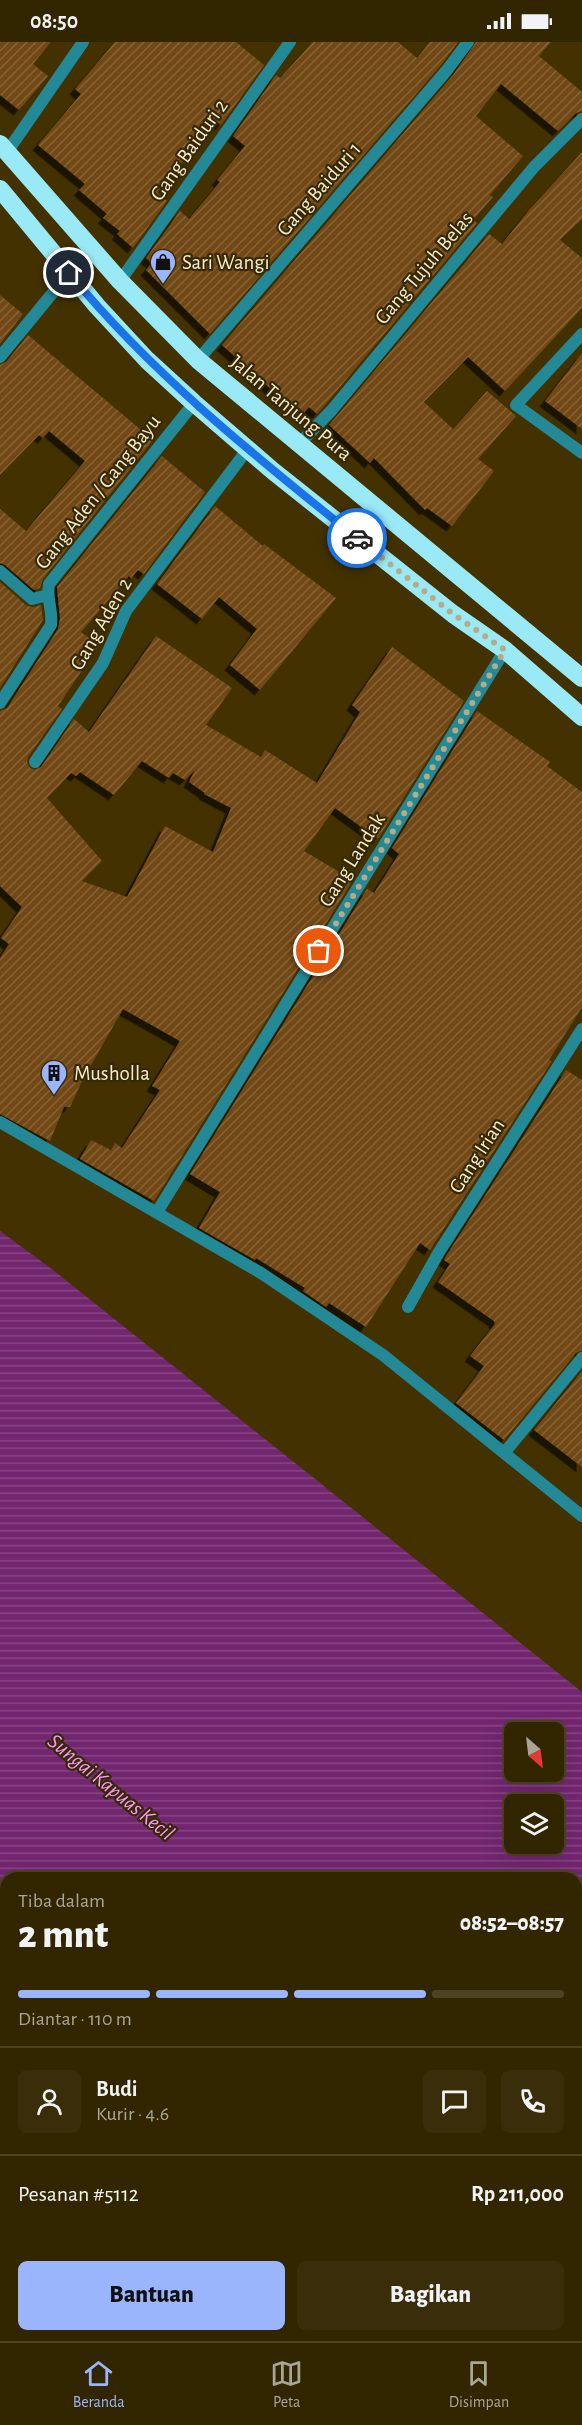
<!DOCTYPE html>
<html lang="id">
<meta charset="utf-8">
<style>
body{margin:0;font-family:"Alegreya Sans",sans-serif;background:#3a2e0a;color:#f1f3f6;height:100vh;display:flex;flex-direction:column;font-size:22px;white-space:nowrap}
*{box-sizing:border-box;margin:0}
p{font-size:20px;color:#a8a599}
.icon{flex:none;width:33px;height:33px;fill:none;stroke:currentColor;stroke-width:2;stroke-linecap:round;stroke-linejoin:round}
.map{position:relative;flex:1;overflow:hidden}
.panel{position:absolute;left:0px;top:1830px;width:582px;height:470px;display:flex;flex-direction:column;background:#322600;border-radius:18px 18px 0 0;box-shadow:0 6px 24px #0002,0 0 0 2px #4d4322}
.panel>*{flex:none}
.needle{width:39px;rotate:152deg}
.controls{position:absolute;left:504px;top:1680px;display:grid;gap:12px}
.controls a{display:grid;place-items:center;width:60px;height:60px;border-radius:9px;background:#322600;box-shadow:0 6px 24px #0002,0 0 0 2px #4d4322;font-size:30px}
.pin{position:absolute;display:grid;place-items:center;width:51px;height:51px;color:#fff;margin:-26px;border:3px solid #fff;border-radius:50%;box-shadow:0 2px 6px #0007}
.courier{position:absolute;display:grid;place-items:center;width:60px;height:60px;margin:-30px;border:4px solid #1a73e8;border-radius:50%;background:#fff;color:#222;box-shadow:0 2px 8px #0007}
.summary em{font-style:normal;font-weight:800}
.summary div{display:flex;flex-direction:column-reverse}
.summary{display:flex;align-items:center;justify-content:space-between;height:102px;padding:0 18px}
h1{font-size:39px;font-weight:800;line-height:45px}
.bar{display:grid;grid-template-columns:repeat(4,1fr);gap:9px 6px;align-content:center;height:72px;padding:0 18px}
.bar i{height:8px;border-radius:4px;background:#4d4322}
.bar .current{background:#9bb5fd}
.bar p{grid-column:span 4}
.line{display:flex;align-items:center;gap:15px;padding:0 18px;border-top:2px solid #4d4322}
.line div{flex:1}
.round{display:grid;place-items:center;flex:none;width:63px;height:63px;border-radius:9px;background:#3a2e0a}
.button{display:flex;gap:12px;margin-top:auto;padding:12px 18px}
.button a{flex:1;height:69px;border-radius:9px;background:#9bb5fd;color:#111;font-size:24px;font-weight:800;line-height:69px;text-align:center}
.button a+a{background:#3a2e0a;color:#f1f3f6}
.status{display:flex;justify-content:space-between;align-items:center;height:42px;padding:0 30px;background:#322600;direction:ltr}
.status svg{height:16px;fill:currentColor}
.dock{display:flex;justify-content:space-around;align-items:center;height:84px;border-top:2px solid #4d4322;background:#322600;font-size:16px;color:#a8a599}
.dock a{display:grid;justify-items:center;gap:3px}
.dock .current{color:#9bb5fd}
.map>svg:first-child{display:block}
</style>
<div class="status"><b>08:50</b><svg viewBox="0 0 49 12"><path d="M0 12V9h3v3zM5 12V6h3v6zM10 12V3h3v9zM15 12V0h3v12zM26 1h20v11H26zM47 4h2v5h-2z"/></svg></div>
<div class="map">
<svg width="582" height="2299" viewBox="0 0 582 2299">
<defs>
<pattern id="water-rules" width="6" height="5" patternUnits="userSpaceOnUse" patternTransform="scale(1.5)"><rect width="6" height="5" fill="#722670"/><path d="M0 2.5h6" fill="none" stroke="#874683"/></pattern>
<pattern id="building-hatch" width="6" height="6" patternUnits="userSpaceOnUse" patternTransform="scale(1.5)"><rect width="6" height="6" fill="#724914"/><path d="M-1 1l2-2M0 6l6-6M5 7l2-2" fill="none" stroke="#876335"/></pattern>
<filter id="shadow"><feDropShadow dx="-5.5" dy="5.5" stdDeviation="0" flood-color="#0009"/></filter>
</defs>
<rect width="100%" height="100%" fill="#433200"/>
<!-- water -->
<path fill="url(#water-rules)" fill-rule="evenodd" d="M0 1189 53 1228 582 1650V2299H382L375 2294H576V1836H6V2013L0 2010ZM514 1690H554V1730H514ZM514 1762H554V1802H514Z"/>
<!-- building -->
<path fill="url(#building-hatch)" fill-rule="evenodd" filter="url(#shadow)" d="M0 0H51L33 22 48 34 19 68 0 53Z
M115 0H236L264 23 221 83 214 78 187 110 189 112 157 150 167 159 133 206 117 192 120 189 103 176 107 172 79 148 85 142 38 103 81 52 75 47Z
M313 0H398L417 16 430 0H458L441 23 210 292 146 228 152 221 146 216 180 169 189 177 220 140 217 138 245 104 233 94 276 33 280 36Z
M476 0H551L539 14 582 50V69L576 71 558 89 501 42 476 74 523 114 490 153 493 155 473 178 477 181 325 363 317 372 309 365 301 374 222 303 453 33Z
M582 110V177L560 198 582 216V266L505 349 468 315 424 360 453 387 487 349 516 374 478 417 494 429 452 484 427 466 425 468 374 416 370 421 329 383 489 192 502 202 529 168Z
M0 253 23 272 0 302Z
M28 293 153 398 43 537 40 546 34 548 5 523 0 521V467L26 489 85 419 49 389 43 396 39 393 0 433V323L6 320Z
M582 311V387L545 359Z
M162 414 205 450 144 532 138 528 131 536 129 534 81 590 99 603 58 664 62 667 28 715 27 720 30 726 35 728 41 725 74 677 89 690 156 594 232 646 206 683 261 715 265 708 317 741 360 670 352 663 392 605 464 659 378 797 335 766 304 809 353 838 154 1159 80 1117 91 1098 111 1108 115 1101 122 1106 160 1048 152 1044 180 999 123 967 82 1039 70 1065H64L50 1099 0 1072V916L9 902 1 896 22 865 0 844V669L7 666 58 587 60 577 57 545ZM142 719 169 736 173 731 185 738 195 728 189 740 205 751 204 752 231 766 213 810 165 784 127 855 82 839 102 819 47 756 71 731 76 734 80 730 114 753Z
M215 464 263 504 264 502 336 556 260 648 230 623 257 587 219 555 202 577 157 542Z
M0 540 27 564 33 565 41 563 43 578 0 646Z
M477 669 550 720 547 724 582 750V965L549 1018 552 1019 430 1208 420 1201 366 1285 329 1261 326 1265 303 1249 305 1246 256 1216 255 1218 199 1186 220 1150 190 1132 367 847 374 851 399 812 392 806Z
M566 1028 582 1038V1308L576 1311 504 1398 456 1361 484 1324 470 1314 495 1282 494 1279 438 1240 450 1222 444 1218 446 1214Z
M582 1329V1425L534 1388Z"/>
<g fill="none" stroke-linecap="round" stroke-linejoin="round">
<!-- street -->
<path stroke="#238997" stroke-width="12" d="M7 110 83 0
M120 239 290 0
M582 292 516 363 582 411
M0 315 69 231
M198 318 447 28 468 0
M299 402 331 369 534 125 582 77
M0 529 32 557 48 553
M0 661 51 583C53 569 46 555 49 542L194 361
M35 720 103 621 126 569 247 408
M0 1080 261 1231 383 1313 582 1474
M157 1170 505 608
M408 1265 439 1210 582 987
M505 1410 582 1316
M0 2112 6 2104
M25 2299 28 2294
M134 2299 137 2294"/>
<!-- highway -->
<path stroke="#99e9f6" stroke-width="18" d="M0 102 120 239 198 318 582 636
M0 147 97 264 147 318 194 361 273 429 453 572 505 608 582 675"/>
</g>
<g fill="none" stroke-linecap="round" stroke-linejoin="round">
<!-- done -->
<path stroke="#b7aa84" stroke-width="6" stroke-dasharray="0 10.8" d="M319 909 505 608 453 572 357 496"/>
<!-- route -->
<path stroke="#1a73e8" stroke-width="8" d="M69 231C153 333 255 414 357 496"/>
</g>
<!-- icons -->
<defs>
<g id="shop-pin" transform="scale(1.35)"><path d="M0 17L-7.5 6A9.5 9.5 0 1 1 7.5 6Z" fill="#9bb5fd" stroke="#352907"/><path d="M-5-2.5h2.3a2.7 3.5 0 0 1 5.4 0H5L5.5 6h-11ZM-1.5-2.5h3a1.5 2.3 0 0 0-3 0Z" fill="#111"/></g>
<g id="building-pin" transform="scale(1.35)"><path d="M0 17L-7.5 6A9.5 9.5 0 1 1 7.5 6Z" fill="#9bb5fd" stroke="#352907"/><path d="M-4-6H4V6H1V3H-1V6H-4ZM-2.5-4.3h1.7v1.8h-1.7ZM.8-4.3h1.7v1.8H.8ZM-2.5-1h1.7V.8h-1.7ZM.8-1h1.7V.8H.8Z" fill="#111"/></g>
</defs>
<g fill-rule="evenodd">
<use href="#shop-pin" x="163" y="220"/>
<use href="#building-pin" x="54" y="1031"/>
</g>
<g text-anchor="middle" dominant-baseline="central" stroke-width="4.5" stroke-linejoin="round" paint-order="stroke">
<!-- street labels -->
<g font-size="21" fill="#f6eacb" stroke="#352907">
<text transform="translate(189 108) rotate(-55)">Gang Baiduri 2</text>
<text transform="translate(319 147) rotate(-49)">Gang Baiduri 1</text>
<text transform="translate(424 226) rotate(-50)">Gang Tujuh Belas</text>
<text transform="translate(291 366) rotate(40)">Jalan Tanjung Pura</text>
<text transform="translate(98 450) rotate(-52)">Gang Aden / Gang Bayu</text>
<text transform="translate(101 582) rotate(-60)">Gang Aden 2</text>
<text transform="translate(352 818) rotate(-58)">Gang Landak</text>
<text transform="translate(477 1114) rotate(-57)">Gang Irian</text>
</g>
<!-- poi labels -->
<g font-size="21" fill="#f6eacb" stroke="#352907" text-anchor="start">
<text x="182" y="220">Sari Wangi</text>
<text x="74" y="1031">Musholla</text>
</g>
<!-- water labels -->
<g font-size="22" font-style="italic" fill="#fd96f8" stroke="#352907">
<text transform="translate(111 1745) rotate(39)">Sungai Kapuas Kecil</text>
</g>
</g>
</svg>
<div class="controls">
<a><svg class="needle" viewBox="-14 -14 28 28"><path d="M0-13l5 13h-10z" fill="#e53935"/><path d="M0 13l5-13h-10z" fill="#a8a599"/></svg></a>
<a><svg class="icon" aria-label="layers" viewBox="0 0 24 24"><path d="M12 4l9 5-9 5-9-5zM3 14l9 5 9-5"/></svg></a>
</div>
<div class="pin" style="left:319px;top:909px;background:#ea580c"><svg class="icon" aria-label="bag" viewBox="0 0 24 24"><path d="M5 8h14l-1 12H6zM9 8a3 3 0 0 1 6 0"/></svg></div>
<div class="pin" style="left:69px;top:231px;background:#1f2937"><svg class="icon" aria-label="home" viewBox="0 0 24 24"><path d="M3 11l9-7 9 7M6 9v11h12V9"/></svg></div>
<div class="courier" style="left:357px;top:496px"><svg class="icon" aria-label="car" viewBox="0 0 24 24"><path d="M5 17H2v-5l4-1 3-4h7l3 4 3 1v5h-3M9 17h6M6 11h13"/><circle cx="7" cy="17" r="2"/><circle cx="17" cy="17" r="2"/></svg></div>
<section class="panel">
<div class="summary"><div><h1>2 mnt</h1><p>Tiba dalam</p></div><em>08:52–08:57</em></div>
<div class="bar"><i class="current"></i><i class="current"></i><i class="current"></i><i></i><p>Diantar · 110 m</p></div>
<div class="line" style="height:108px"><a class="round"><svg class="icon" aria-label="person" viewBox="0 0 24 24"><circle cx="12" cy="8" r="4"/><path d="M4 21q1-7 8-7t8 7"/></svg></a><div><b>Budi</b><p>Kurir · 4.6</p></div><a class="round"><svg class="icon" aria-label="chat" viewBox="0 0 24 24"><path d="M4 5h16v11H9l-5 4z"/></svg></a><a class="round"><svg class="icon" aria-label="phone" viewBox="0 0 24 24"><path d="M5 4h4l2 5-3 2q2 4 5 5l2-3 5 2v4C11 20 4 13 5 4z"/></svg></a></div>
<div class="line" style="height:78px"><div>Pesanan #5112</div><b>Rp 211,000</b></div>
<div class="button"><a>Bantuan</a><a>Bagikan</a></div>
</section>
</div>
<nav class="dock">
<a class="current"><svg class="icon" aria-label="home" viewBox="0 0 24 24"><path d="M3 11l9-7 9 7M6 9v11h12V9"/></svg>Beranda</a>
<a><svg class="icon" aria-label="map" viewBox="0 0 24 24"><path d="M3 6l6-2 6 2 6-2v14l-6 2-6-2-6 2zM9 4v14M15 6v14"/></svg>Peta</a>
<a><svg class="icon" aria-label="saved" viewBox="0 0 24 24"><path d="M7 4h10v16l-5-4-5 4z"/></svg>Disimpan</a>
</nav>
